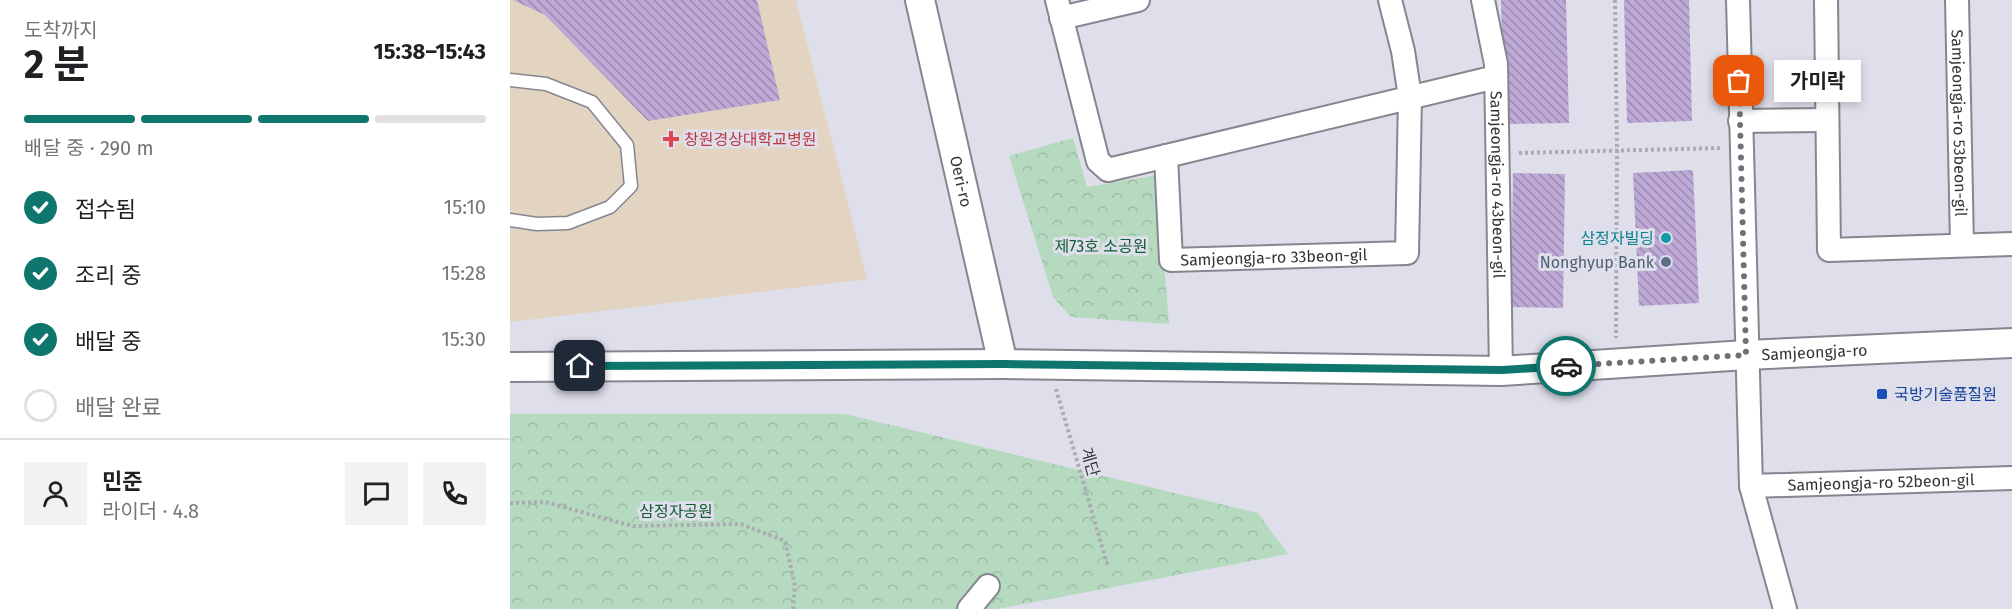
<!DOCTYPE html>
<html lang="ko">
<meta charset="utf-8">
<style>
body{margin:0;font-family:"Fira Sans","Noto Sans KR",sans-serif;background:#f2f2f2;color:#202124;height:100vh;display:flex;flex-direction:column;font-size:22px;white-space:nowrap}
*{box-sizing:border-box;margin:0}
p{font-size:20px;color:#757577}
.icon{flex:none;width:33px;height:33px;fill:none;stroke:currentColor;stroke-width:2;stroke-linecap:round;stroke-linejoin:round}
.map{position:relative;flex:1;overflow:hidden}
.panel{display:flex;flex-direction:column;background:#fff;width:510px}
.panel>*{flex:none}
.pin{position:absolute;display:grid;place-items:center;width:51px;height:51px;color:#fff;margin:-26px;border-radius:12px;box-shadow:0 3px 9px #0006}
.courier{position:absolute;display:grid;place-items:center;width:60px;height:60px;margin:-30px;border:4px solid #0f766e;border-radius:50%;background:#fff;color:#222;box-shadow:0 2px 8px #0007}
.bubble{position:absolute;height:42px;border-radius:0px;background:#fff;box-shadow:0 3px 9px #0003;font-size:20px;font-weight:700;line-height:42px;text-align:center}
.overview em{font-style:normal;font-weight:700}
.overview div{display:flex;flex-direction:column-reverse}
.overview{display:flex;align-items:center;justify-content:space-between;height:102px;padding:0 24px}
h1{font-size:39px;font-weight:700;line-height:45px}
.bar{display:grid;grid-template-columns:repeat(4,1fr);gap:9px 6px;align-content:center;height:72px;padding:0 24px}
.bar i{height:8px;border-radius:4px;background:#e0e0e0}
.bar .selected{background:#0f766e}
.bar p{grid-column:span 4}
.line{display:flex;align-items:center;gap:15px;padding:0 24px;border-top:2px solid #e0e0e0}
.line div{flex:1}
.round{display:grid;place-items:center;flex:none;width:63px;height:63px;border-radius:0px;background:#f2f2f2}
ol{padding:0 24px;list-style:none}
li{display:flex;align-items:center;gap:18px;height:66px}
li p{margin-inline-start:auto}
li .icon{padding:6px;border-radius:50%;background:#0f766e;color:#fff;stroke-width:4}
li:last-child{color:#757577}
li i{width:33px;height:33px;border:3px solid #e0e0e0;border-radius:50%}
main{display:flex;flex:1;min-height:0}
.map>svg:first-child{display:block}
</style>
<main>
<section class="panel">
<div class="overview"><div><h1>2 분</h1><p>도착까지</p></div><em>15:38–15:43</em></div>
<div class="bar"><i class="selected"></i><i class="selected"></i><i class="selected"></i><i></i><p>배달 중 · 290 m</p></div>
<ol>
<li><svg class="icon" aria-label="check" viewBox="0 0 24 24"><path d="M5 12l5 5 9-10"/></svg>접수됨<p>15:10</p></li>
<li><svg class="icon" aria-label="check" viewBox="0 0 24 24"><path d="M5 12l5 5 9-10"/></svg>조리 중<p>15:28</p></li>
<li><svg class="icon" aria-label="check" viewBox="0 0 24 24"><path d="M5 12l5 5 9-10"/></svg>배달 중<p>15:30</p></li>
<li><i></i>배달 완료</li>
</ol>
<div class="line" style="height:108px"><a class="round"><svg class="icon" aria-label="person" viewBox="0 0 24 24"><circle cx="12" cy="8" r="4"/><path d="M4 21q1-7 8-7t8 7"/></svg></a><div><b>민준</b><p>라이더 · 4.8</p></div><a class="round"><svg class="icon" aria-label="chat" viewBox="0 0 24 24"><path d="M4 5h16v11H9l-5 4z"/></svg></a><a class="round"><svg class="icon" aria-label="phone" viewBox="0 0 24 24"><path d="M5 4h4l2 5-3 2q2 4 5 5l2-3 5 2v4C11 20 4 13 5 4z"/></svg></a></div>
</section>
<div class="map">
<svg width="1502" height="609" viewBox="0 0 1502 609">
<defs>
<pattern id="park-crowns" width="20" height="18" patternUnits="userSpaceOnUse" patternTransform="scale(1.5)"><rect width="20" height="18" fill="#b6dabf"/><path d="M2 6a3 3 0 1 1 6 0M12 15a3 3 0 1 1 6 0" fill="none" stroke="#9dbca5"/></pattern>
<pattern id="building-back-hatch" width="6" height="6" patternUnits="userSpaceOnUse" patternTransform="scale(1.5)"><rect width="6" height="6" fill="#bea8d6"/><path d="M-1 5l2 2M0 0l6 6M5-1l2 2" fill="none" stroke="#9b8aaf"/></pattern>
</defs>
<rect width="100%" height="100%" fill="#dedfea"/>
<!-- medical -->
<path fill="#e3d4c1" d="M0 0H286L357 279 0 322Z"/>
<!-- park -->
<path fill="url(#park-crowns)" d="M563 138 577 187 647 175 659 324 561 317 543 297 499 156Z
M0 414H335L748 513 778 554 487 609H0Z"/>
<!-- building -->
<path fill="url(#building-back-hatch)" d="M3 0H247L270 100 138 121 35 15Z
M991 0H1056L1059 123 994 124Z
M1114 0H1179L1182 121 1117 123Z
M1183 170 1189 303 1129 306 1123 173Z
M1003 173 1055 174 1053 308 1001 307Z"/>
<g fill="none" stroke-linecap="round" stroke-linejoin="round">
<!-- service casing -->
<g stroke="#858690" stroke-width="15">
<path id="service" d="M0 80 36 84 82 102 117 145 121 186 100 207 58 223 27 224 0 220"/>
</g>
<!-- minor casing -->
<g stroke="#858690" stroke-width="26">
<g id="minor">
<path d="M547 0 588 161 598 170 986 77"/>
<path id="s1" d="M973 0 986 64 991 371"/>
<path d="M1228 0 1241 486 1275 609"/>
<path d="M1316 0 1319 250 1502 244"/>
<path id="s2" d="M1447 0 1452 245"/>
<path d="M551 18 628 0"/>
<path d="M1230 121 1317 120"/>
<path id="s3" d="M656 156 661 260 897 253 900 97 893 51 880 0"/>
<path id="s4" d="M1241 486 1502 478"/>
<path d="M459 609 478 586"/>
</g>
</g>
<!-- tertiary casing -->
<g stroke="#858690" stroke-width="32">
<g id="tertiary">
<path id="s5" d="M410 0 493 364"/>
<path id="s6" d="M0 367 493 364 991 371 1236 355 1502 343"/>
</g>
</g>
<!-- path -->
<path stroke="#aaabb4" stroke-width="4" stroke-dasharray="3 3" stroke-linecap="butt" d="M1105 0 1107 150 1106 338
M1009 153 1212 148
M546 389 598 567
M0 503 35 502 123 526 231 524 275 541 285 586 283 609"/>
<!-- service -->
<use href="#service" stroke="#fff" stroke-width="12"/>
<!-- minor -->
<use href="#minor" stroke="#fff" stroke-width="22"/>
<!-- tertiary -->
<use href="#tertiary" stroke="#fff" stroke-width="28"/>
</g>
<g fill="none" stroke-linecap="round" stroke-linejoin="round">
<!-- done -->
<path stroke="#707077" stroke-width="6" stroke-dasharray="0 10.8" d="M1056 366 1236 355 1229 81"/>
<!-- route -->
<path stroke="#0f766e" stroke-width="8" d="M70 366 493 364 992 370 1056 366"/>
</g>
<!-- markers -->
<path fill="#e0444e" stroke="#dedfea" stroke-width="2" d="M158 130h6v6h6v6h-6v6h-6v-6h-6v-6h6z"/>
<circle fill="#0f9aa8" stroke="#dedfea" stroke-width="2" cx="1156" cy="238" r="6"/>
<circle fill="#5c6f8a" stroke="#dedfea" stroke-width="2" cx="1156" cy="262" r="6"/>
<rect fill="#1a4fb4" stroke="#dedfea" stroke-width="2" x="1366" y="388" width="12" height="12" rx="3"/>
<g text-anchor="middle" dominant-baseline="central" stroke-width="6" stroke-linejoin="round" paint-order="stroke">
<!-- street labels -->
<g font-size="16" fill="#353539" stroke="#dedfea">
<text stroke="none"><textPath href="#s2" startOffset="123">Samjeongja-ro 53beon-gil</textPath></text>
<text stroke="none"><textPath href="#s5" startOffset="186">Oeri-ro</textPath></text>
<text stroke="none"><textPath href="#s1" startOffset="186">Samjeongja-ro 43beon-gil</textPath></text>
<text stroke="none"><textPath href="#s3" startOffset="207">Samjeongja-ro 33beon-gil</textPath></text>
<text stroke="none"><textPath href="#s6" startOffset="1305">Samjeongja-ro</textPath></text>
<text transform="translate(580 462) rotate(74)">계단</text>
<text stroke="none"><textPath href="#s4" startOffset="130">Samjeongja-ro 52beon-gil</textPath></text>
</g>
<!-- health labels -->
<g font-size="16" fill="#be3a42" stroke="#dedfea" text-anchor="start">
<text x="174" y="139">창원경상대학교병원</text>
</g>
<!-- culture labels -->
<g font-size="16" fill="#0d838f" stroke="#dedfea" text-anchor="end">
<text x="1144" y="238">삼정자빌딩</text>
</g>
<!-- park labels -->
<g font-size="16" fill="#135d33" stroke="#dedfea">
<text x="591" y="246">제73호 소공원</text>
<text x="166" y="511">삼정자공원</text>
</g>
<!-- service labels -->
<g font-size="16" fill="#4e5e75" stroke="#dedfea" text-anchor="end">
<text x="1144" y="262">Nonghyup Bank</text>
</g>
<!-- transit labels -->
<g font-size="16" fill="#164399" stroke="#dedfea" text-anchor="start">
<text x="1384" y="394">국방기술품질원</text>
</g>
</g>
</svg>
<div class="pin" style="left:1229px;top:81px;background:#ea580c"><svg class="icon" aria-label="bag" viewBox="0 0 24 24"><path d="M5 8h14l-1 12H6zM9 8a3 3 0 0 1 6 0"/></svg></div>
<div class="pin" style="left:70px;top:366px;background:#1f2937"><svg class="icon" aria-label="home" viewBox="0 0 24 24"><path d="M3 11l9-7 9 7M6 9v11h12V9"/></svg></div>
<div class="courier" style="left:1056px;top:366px"><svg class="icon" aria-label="car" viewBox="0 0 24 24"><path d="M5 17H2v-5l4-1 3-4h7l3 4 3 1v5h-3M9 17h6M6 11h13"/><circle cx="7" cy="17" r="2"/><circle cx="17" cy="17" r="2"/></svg></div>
<div class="bubble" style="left:1264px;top:60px;width:87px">가미락</div>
</div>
</main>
